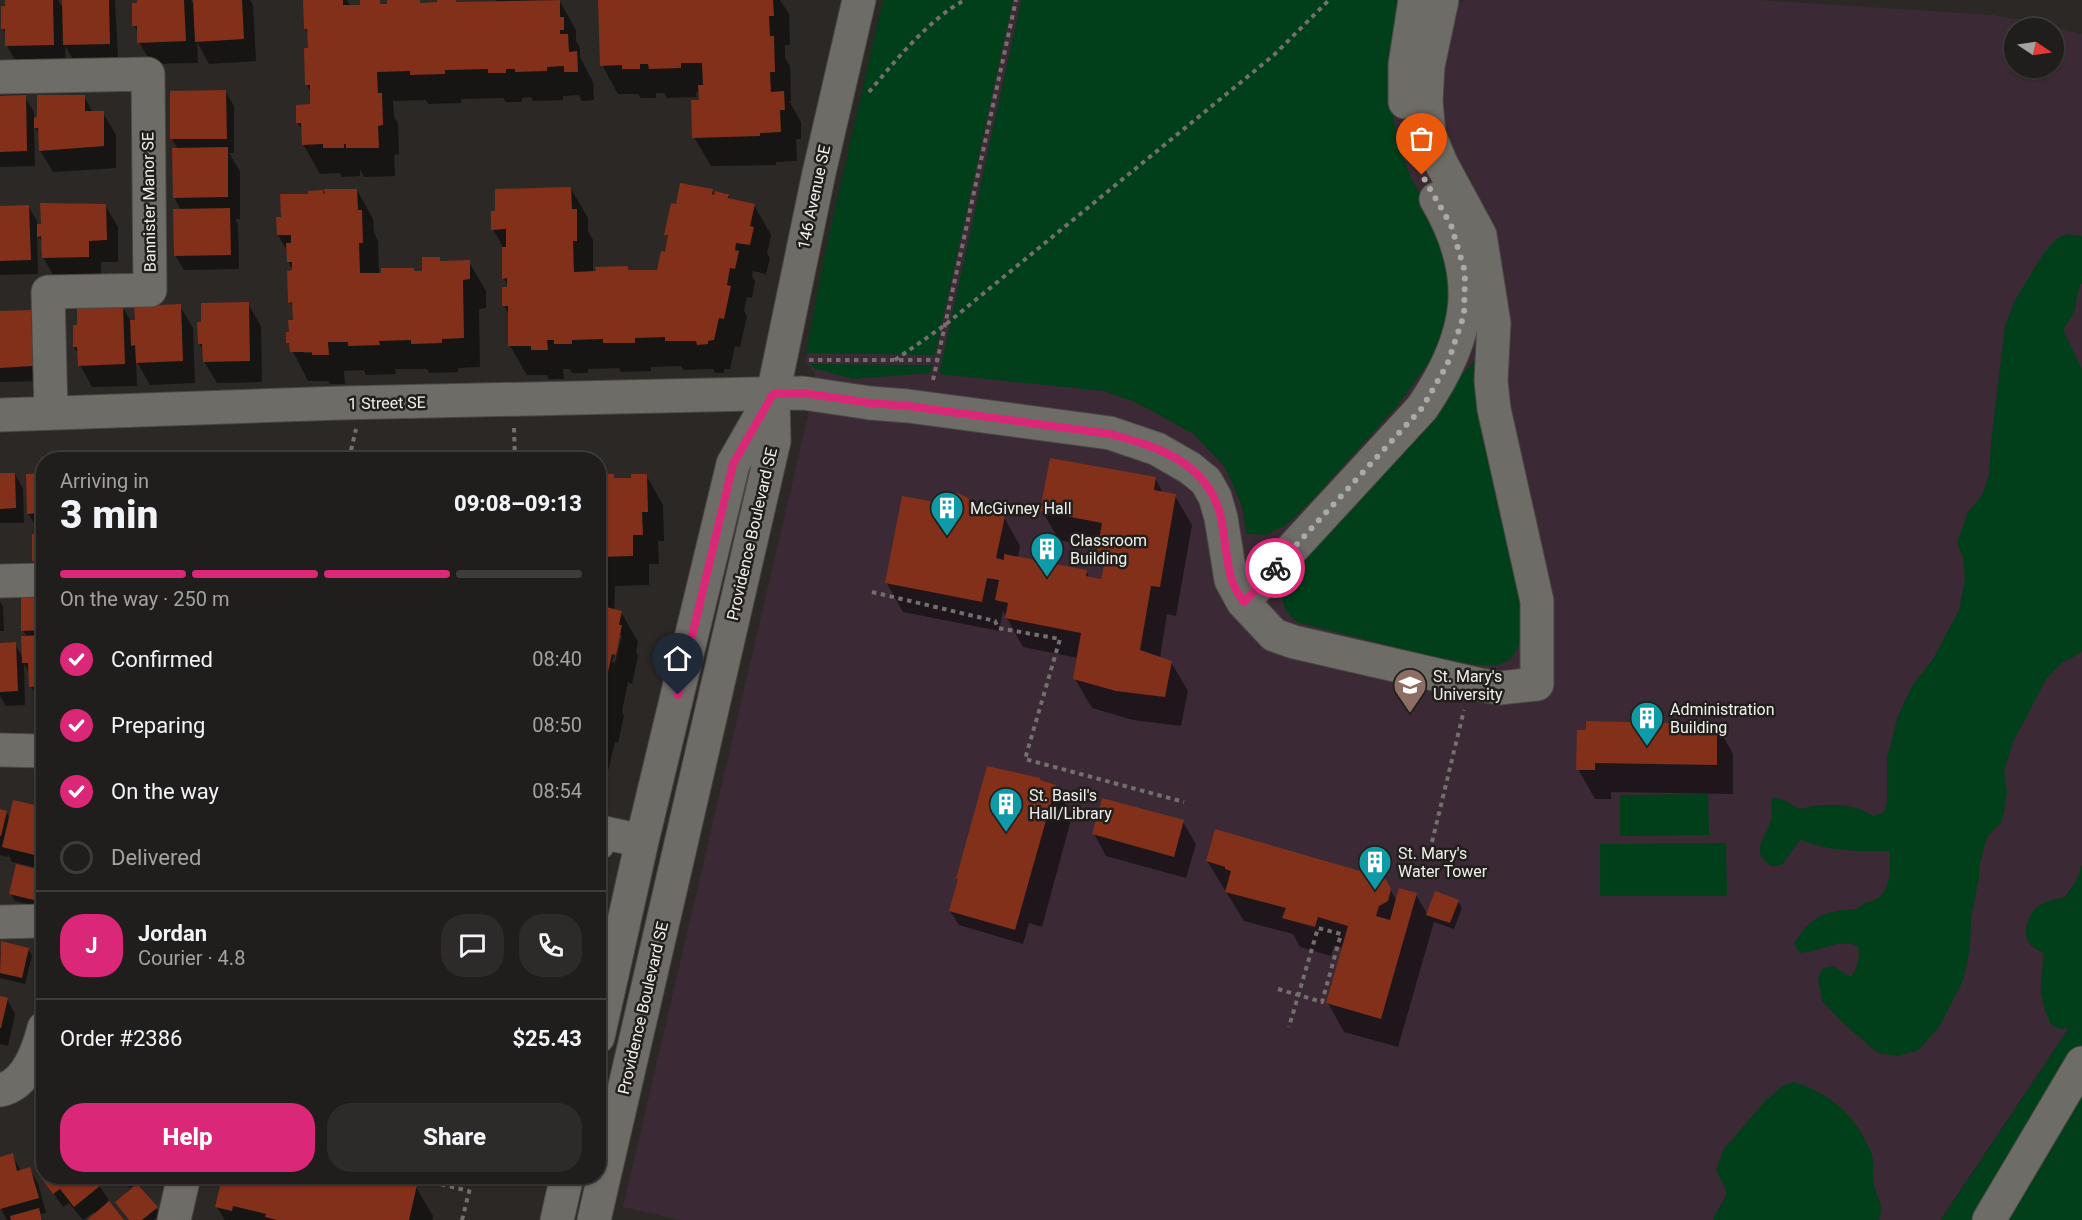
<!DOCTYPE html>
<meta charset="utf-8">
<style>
body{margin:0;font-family:Roboto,sans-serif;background:#2d2b29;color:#f1f3f6;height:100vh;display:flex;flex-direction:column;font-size:22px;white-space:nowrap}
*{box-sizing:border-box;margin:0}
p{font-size:20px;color:#a2a2a3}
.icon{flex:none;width:33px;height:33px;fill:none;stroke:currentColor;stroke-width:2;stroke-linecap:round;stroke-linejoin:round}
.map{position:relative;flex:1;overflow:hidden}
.sheet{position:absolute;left:36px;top:452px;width:570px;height:732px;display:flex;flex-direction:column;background:#201e1c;border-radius:24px;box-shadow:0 2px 4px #0004,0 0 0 2px #3d3c3b}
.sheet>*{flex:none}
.needle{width:39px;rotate:103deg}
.tools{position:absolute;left:2004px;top:18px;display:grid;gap:12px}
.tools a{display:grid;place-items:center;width:60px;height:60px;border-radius:50%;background:#201e1c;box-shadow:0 2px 4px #0004,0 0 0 2px #3d3c3b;font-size:30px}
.pin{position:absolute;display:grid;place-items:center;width:51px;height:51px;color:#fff;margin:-62px -26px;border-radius:50% 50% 50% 0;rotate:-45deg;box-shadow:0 0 6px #0007}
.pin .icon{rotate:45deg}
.courier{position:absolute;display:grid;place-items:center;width:60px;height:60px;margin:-30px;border:4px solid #db2777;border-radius:50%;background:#fff;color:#222;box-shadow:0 2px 8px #0007}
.head em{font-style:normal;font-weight:800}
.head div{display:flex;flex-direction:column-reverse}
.head{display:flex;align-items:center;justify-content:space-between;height:102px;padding:0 24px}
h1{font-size:39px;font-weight:800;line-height:45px}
.bar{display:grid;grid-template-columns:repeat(4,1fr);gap:9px 6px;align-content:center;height:72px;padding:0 24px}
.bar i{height:8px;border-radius:4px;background:#3d3c3b}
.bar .current{background:#db2777}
.bar p{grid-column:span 4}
.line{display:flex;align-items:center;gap:15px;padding:0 24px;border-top:2px solid #3d3c3b}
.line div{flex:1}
.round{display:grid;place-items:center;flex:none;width:63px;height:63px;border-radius:24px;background:#2d2b29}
ol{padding:0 24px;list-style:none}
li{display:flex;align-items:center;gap:18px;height:66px}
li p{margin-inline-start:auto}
li .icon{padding:6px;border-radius:50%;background:#db2777;color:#fff;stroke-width:4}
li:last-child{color:#a2a2a3}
li i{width:33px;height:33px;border:3px solid #3d3c3b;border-radius:50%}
.action{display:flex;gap:12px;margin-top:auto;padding:12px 24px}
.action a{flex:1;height:69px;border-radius:24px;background:#db2777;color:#fff;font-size:24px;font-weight:800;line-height:69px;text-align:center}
.action a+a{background:#2d2b29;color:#f1f3f6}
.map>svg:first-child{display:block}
</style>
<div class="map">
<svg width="2082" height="1220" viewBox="0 0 2082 1220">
<rect width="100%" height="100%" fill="#2b2825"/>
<!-- education -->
<path fill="#3b2a35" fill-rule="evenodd" d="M886 0H1440L1459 4 1464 0H1757L1993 15 2040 23 2082 34V1008L1940 1220H681L623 1207 807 420 815 372 805 362ZM2014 28H2054V68H2014Z"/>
<!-- green -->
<path fill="#003f1a" d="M883 0H1013L935 355 806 353 826 248Z
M1021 0H1405L1391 73 1393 115 1398 143 1411 178 1430 211 1451 278 1447 317 1433 357 1397 406 1316 496 1285 526 1265 535 1246 534 1242 506 1225 467 1192 433 1137 403 1104 391 939 374Z
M2068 234 2082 236V284H2080L2074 313 2063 330 2082 369V652L2062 663 2047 678 2013 742 2004 771 2007 792 2004 813 2001 823 1987 837 1979 868V878L1971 917 1970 948 1963 981 1939 1027 1919 1050 1898 1056 1878 1053 1843 1023 1822 1001 1818 978 1823 968 1833 966 1851 977C1858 966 1860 958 1858 946 1836 938 1821 952 1800 953L1794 944C1810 916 1826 910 1857 909 1863 903 1866 903 1874 900 1892 892 1890 867 1890 851 1859 852 1829 851 1800 840L1782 865 1771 866C1748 849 1766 840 1771 820 1773 814 1770 805 1772 797L1782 799 1800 809C1823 803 1853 802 1873 816L1884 812 1887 802V758L1898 716 1912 686 1933 659 1959 610 1965 579 1963 557 1957 543 1968 512 1982 495 1989 475 1991 442 2005 326 2014 302 2043 254 2057 238Z
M1481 353 1524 605 1522 630 1518 648 1510 660 1498 665H1477L1430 656 1297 622C1277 607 1281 591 1289 571Z
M810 364 933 365 930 373 853 379 813 368Z
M1708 794 1709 835 1620 836V795Z
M1726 843 1727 896H1600V844Z
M2082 864V1220H1941L2069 1028 2061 1029 2051 1025C2046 1013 2039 996 2041 982 2042 972 2043 963 2043 953 2038 950 2031 947 2028 941 2022 928 2030 910 2042 904 2048 900 2058 899 2065 897L2077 879Z
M1794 1082C1830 1093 1857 1117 1871 1152 1875 1162 1872 1174 1874 1185 1877 1198 1886 1207 1878 1220H1713C1723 1194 1735 1201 1716 1171L1723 1150 1766 1100 1784 1085Z"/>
<!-- shadow -->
<path fill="#0007" fill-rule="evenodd" d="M7 0H58L63 9V0H115L118 58 73 59 65 46 66 67 20 68 7 46V36L3 29Z
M138 0H191L195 6 194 0H250L253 5 256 61 209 64 197 42 198 63 152 64 139 42 138 33 134 25Z
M304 0H347L350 6H362L379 1 381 5 419 0 421 4H438V0H455L457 3 497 2 496 0H559L576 30V41L580 48V57L593 82 594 100 582 101 579 95 563 96V100L533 101 531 97 522 98V102H506L503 98 461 99V103L428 104 426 100 393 101 394 116 398 124 399 154 394 155 395 176 364 177 360 169V176L342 177 340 173 320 174 303 144V132L298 123 312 106 311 93 307 85 310 49 309 36 305 29Z
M600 0H780L789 14 790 45H785V58L790 66 791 101H789L801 122V139H796L797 161 776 162V165L711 166 694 137 700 92H696L697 97 667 98 664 93H656V98H641L638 94H618L602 65Z
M171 92H226L234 106V153H229L240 171V219H235L238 224 239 269 184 270 175 255 181 210 174 197 178 149 172 139Z
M84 96 93 113H103L116 135V168L53 172 40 150V136L34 125 35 166 0 167V97H25L34 112V119H39Z
M571 189 588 218V231L593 240V273L627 268 629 272 658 271 666 254 669 240 666 234 677 206 712 191 715 196H728L731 200 754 205 771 235 767 253 770 258 766 274 753 271 752 276 755 282 752 298 747 297 744 311 747 316 740 347 735 346 730 369H724V373H715L713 369 684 370 681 366 651 367V371L621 372 619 368 588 369V373H572L570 369H563L564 379H549L547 375H527L510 346 509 315 504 305 509 289 504 278 503 247 493 229Z
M357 190 373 219 374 233 378 241 379 274 413 269 415 273 423 272 439 259 441 263 469 262 486 291V308L479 309 480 367 458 368V372L429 373 427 369H395L396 374 366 375 364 370 344 371 345 384H330L328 381H308L288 342 295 321 294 310 290 302 294 272 288 261V252L278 235 282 219 309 195 322 192 326 200ZM304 350 319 353H304Z
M105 205 118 227V262H101V279L56 280 43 257V244L37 233 38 274 0 275V207L28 206 37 221V226Z
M248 304 261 326 262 382 217 383 204 361V351L199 343Z
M180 306 193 328 195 383 150 385 136 360 137 386 92 387 80 365 79 355 74 347 122 307 131 321Z
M30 312 39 326 41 381 0 382V313Z
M15 474 23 489 24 523H0V475Z
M44 475V528H37L28 513Z
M646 475 663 505 664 541H658L659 564H649V585L615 586 614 610 621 612 638 642 636 652 638 656 632 684 628 682 622 711 624 716 618 743 615 742 598 812V476H613L615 479H632ZM619 635H622L615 663 612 662Z
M1155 478 1163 493 1175 496 1192 525 1176 616 1167 614 1160 658 1171 662 1188 691 1181 726 1133 720 1092 708 1075 679 1078 658 1023 647 1003 611 999 631 903 612 886 582 974 511 1004 517 1020 546 1018 558 1086 571 1090 578 1103 581 1106 564 1099 551V548L1059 540 1042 511Z
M44 536V568H38L34 561Z
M44 599V701H39L31 686 30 675 24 663 25 705 6 706 0 696V645L15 644 23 658 27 637 23 630Z
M0 601 3 607 4 631H0Z
M1717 725 1733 754V794L1611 792V799H1595L1578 769 1579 731Z
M1055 786 1072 816 1042 927 1029 923 1023 944 959 925 950 911 959 881 957 879Z
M44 809V869L12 862 8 854 7 857 0 855V811L6 812 10 819Z
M1183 822 1196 844 1186 878 1106 856 1094 834Z
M1207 861 1366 874 1368 879H1384L1397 901 1416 895 1428 915 1458 901 1462 908 1454 929 1434 922 1398 1047 1344 1032 1328 1003 1343 948 1334 946 1331 956 1300 947 1293 934 1244 921Z
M44 872V908L15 901 11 894Z
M2 943 28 949 32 956 25 984 0 978V952Z
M0 997 7 999 15 1014 8 1046 0 1044Z
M12 1155 21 1171 29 1169 38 1183 46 1213 41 1214 43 1220H7L1 1209 0 1158Z
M38 1171 44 1176H92L109 1200 107 1202 122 1220H90L95 1214 94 1212 83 1220 69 1203 63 1207Z
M109 1176H137L131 1188Z
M223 1176H366L391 1184 416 1187 433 1216 432 1220H225L217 1207Z
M117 1203 156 1208 160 1215 154 1220H129Z"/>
<!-- building -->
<path fill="#82301a" d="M5 0H53L54 45 5 46V29H1V6H5Z
M62 0H109L110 44 63 45Z
M137 0H184L186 41 137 43V26H132V3H137Z
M193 0H242L244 39 195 42Z
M303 0H343V5H360V0H380V4H387V0H420V3L437 2V0H456V2L560 0V17H564V30H560V34H568L569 52 577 51 578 72H564V66L547 67V71L515 72V69H506V73H488V69L445 70V74L410 75V71L377 72 378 93H382L383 125 378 126 379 148H346V144H344V148H323V144L302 145 301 123H296V105L310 104V85H305L304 48H308L307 29H304Z
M598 0H773L774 16H769L770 36H774L775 72H770L771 92 784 91 785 110H780L781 132 760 133V136L692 138 691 100H699L698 85H703L702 63H681V68L649 69 648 64H640V69H622V65L600 66Z
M226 90 227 139H170V91Z
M26 95 27 151 0 152V96Z
M37 95H85V111H104V146L39 151 38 128H34V118L37 117Z
M228 147V197L173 198 172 148Z
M680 183 713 189 712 194 714 195 715 191 726 194H729L728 198 755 204 750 226 754 227 750 245 736 243 735 250 739 251 735 269 730 268 727 285 731 286 724 319 719 318 714 340 708 341V344L697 345 696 341H665V337L635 338V343H603V339L572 340V344H554V340H547L548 350H531V346H508V306H502V287H507V278L502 279V247H506V229L491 230V211H495V189L571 187 572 209H577V241H573L574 272 596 271 595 267 628 266V270H657L661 251 665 252 668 235H664L671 203 676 204Z
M324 189H357L358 210H362L363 243H359L360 273H381V268H414V271H422V257H440V261L470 260V279L463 280 464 338 442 339V343L411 344V340L379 341 380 345 348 346V342H328L329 355H312V352H290L289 343H286V332H289L288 320H293L292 302 288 303 287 271 292 270V262H287L286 243H291V235H277L276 217H281L280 194H308V191L323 190V194H325Z
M40 203 106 204 107 240 89 241V257L42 258 41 236 37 237V224H41Z
M29 205 31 260 0 261V206Z
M230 208 231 255 174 256 173 209Z
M249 302 250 361 203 362 202 344H198L197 322H201V303Z
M181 304 183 361 136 363 135 345 131 346 130 320H135L134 306Z
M123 305 125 364 78 366 77 347H73V325H77V307Z
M31 310 33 366 0 368V311Z
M1050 458 1156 477 1154 490 1176 494 1160 587 1151 586 1140 650 1172 661 1165 697 1116 691 1073 679 1081 633 1005 618 1008 603 995 600 999 580 987 578 982 602 885 583 902 496 935 502 949 493H958L968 498 975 510 1005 516 996 558 1004 560V554L1087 570 1086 576 1101 579 1107 553 1097 551 1102 523 1040 511Z
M0 473H15L16 508 0 509Z
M44 473V513L27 514 26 474Z
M598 474H614V478H631V474H647L648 512H642L643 535H633V556L598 557Z
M32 534H44V561H32Z
M21 598H44V630L21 631Z
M598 605 622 611 619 625H622L616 655 612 654 605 685 608 686 602 715 598 714Z
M44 635V686L29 687 28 663H22L21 636Z
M16 642 18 691 0 692V643Z
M1586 721 1717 724V765L1595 763V770H1576L1577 730H1586Z
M987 766 1040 778V780L1056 785 1015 930 949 911 958 879H956Z
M1102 798 1184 820 1174 857 1092 834Z
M13 800 44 807 40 827 44 828 43 857 2 847Z
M0 809 7 811 1 836H0Z
M1215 829 1367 873 1366 878 1373 874 1385 878 1391 889 1388 901 1379 906 1376 916 1390 920 1399 888 1417 893 1381 1019 1326 1003 1348 926 1318 917 1315 927 1282 918 1286 908 1225 892 1231 871 1225 869V867L1206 861Z
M16 864 44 871 42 902 9 894Z
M1435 891 1459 900 1450 923 1426 915Z
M1 941 29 948 22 978 0 973Z
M0 996 8 998 1 1028H0Z
M13 1153 17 1171 30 1167 39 1198 0 1209V1157Z
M44 1165V1176H94L101 1185 74 1207 60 1189 53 1194 36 1171Z
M221 1176H373L400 1184V1182L417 1185 409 1220H277L265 1217 266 1214 233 1206 232 1211 215 1207 222 1179Z
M137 1184 158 1207 142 1220H129L115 1202Z
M109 1201 124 1220H89L88 1219Z
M39 1208 42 1220H11L10 1216Z"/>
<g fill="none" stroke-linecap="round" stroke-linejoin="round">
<!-- minor casing -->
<g stroke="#494744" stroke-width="35">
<path id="minor" d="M0 77 148 74 150 290 48 292 51 413
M1405 102V65L1415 0
M0 415 341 403 803 393 870 403 908 406 1110 433 1157 449 1190 468 1206 481 1215 497 1221 518 1231 580 1243 602 1274 635 1294 642 1481 685 1500 688 1537 684V601L1494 409 1491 381 1494 323 1480 235 1441 163 1429 134 1426 101 1428 66 1442 0
M0 581 44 580
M1243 602 1422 408C1472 335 1481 276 1436 199
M0 750 44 751
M598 844 601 832 642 841
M0 922 44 921
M598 1037 642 841 733 464 773 394
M0 1090C27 1085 38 1051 44 1028
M174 1220 184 1176
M557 1220 567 1176
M594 1220 774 441 773 394 819 173 859 0
M1989 1220 2082 1063"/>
</g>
<!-- path -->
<path stroke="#726f6c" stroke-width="4" stroke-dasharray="4.5 4.5" stroke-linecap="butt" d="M869 92C895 61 930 18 965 0
M809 360H937
M895 360 945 325 1274 55 1329 0
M933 380 1016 0
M514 428 515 459
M349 459 356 429
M872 592 995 621 998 628 1060 639 1025 759 1184 802
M1432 842 1464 710
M1278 989 1322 1002 1341 934 1318 928 1289 1027
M406 1176 469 1191
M462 1220 473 1176"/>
<!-- minor -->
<use href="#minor" stroke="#6e6c67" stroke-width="33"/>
</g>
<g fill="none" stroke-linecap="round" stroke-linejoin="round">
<!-- done -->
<path stroke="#acaaa8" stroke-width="6" stroke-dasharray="0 10.8" d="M1275 568 1422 408 1447 365 1464 315 1465 272 1451 225 1422 175"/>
<!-- route -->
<path stroke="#db2777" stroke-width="8" d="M678 695 733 464 773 394 803 393 870 403 908 406 1110 434C1159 447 1209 463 1221 518 1225 538 1226 558 1231 578 1233 586 1239 595 1244 602L1275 568"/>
</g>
<!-- icons -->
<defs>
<g id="building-pin" transform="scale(1.725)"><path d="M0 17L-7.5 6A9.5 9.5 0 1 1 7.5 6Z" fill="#0f9aa8" stroke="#211f1b"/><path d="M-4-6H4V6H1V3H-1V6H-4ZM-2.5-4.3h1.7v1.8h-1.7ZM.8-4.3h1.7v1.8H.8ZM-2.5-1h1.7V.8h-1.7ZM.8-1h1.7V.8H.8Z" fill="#fff"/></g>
<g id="university-pin" transform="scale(1.725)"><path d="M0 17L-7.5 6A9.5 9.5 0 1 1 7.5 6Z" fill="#8d6e63" stroke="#211f1b"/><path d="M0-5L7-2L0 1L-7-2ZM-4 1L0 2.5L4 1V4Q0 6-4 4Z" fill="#fff"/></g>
</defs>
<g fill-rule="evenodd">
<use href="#building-pin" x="947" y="508"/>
<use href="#building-pin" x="1047" y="549"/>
<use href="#university-pin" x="1410" y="685"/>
<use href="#building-pin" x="1647" y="718"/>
<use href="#building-pin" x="1006" y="804"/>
<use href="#building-pin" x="1375" y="862"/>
</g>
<g text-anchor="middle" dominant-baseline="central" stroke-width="5" stroke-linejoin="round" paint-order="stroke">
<!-- street labels -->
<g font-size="16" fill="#f2f0ee" stroke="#211f1b">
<text transform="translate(814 197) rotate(-78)">146 Avenue SE</text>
<text transform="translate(149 202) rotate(-91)">Bannister Manor SE</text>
<text transform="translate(387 403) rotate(-1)">1 Street SE</text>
<text transform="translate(752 534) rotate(-77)">Providence Boulevard SE</text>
<text transform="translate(643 1008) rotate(-77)">Providence Boulevard SE</text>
</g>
<!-- poi labels -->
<g font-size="16" fill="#f2f0ee" stroke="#211f1b" text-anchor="start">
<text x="970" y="508">McGivney Hall</text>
<text x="1070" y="540">Classroom<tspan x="1070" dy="18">Building</tspan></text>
<text x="1433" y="676">St. Mary's<tspan x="1433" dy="18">University</tspan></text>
<text x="1670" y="709">Administration<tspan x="1670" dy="18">Building</tspan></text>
<text x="1029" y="795">St. Basil's<tspan x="1029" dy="18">Hall/Library</tspan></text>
<text x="1398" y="853">St. Mary's<tspan x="1398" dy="18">Water Tower</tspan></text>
</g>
</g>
</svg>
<div class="tools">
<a><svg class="needle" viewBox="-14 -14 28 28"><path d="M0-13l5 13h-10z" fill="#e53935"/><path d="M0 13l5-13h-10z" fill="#a2a2a3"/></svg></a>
</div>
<div class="pin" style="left:1422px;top:175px;background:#ea580c"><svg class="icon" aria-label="bag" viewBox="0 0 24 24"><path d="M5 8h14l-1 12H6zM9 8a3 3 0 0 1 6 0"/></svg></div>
<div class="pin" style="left:678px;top:695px;background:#1f2937"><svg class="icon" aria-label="home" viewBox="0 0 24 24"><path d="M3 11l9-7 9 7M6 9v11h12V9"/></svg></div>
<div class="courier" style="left:1275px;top:568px"><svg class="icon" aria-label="bike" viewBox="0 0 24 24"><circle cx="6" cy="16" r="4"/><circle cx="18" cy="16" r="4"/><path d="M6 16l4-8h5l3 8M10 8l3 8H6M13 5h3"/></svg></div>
<section class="sheet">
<div class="head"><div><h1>3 min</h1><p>Arriving in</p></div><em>09:08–09:13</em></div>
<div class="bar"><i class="current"></i><i class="current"></i><i class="current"></i><i></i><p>On the way · 250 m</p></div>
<ol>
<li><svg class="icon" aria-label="check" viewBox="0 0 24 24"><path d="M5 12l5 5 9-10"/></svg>Confirmed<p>08:40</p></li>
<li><svg class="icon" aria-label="check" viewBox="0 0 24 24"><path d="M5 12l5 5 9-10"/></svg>Preparing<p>08:50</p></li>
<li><svg class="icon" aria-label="check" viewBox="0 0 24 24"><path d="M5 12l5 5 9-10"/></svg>On the way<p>08:54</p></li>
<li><i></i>Delivered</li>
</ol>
<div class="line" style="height:108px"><b class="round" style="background:#db2777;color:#fff">J</b><div><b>Jordan</b><p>Courier · 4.8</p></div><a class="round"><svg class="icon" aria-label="chat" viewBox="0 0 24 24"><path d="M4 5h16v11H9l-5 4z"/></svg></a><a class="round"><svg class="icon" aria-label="phone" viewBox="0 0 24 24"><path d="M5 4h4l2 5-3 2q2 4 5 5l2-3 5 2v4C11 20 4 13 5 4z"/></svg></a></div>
<div class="line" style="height:78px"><div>Order #2386</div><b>$25.43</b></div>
<div class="action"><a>Help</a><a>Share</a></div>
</section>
</div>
